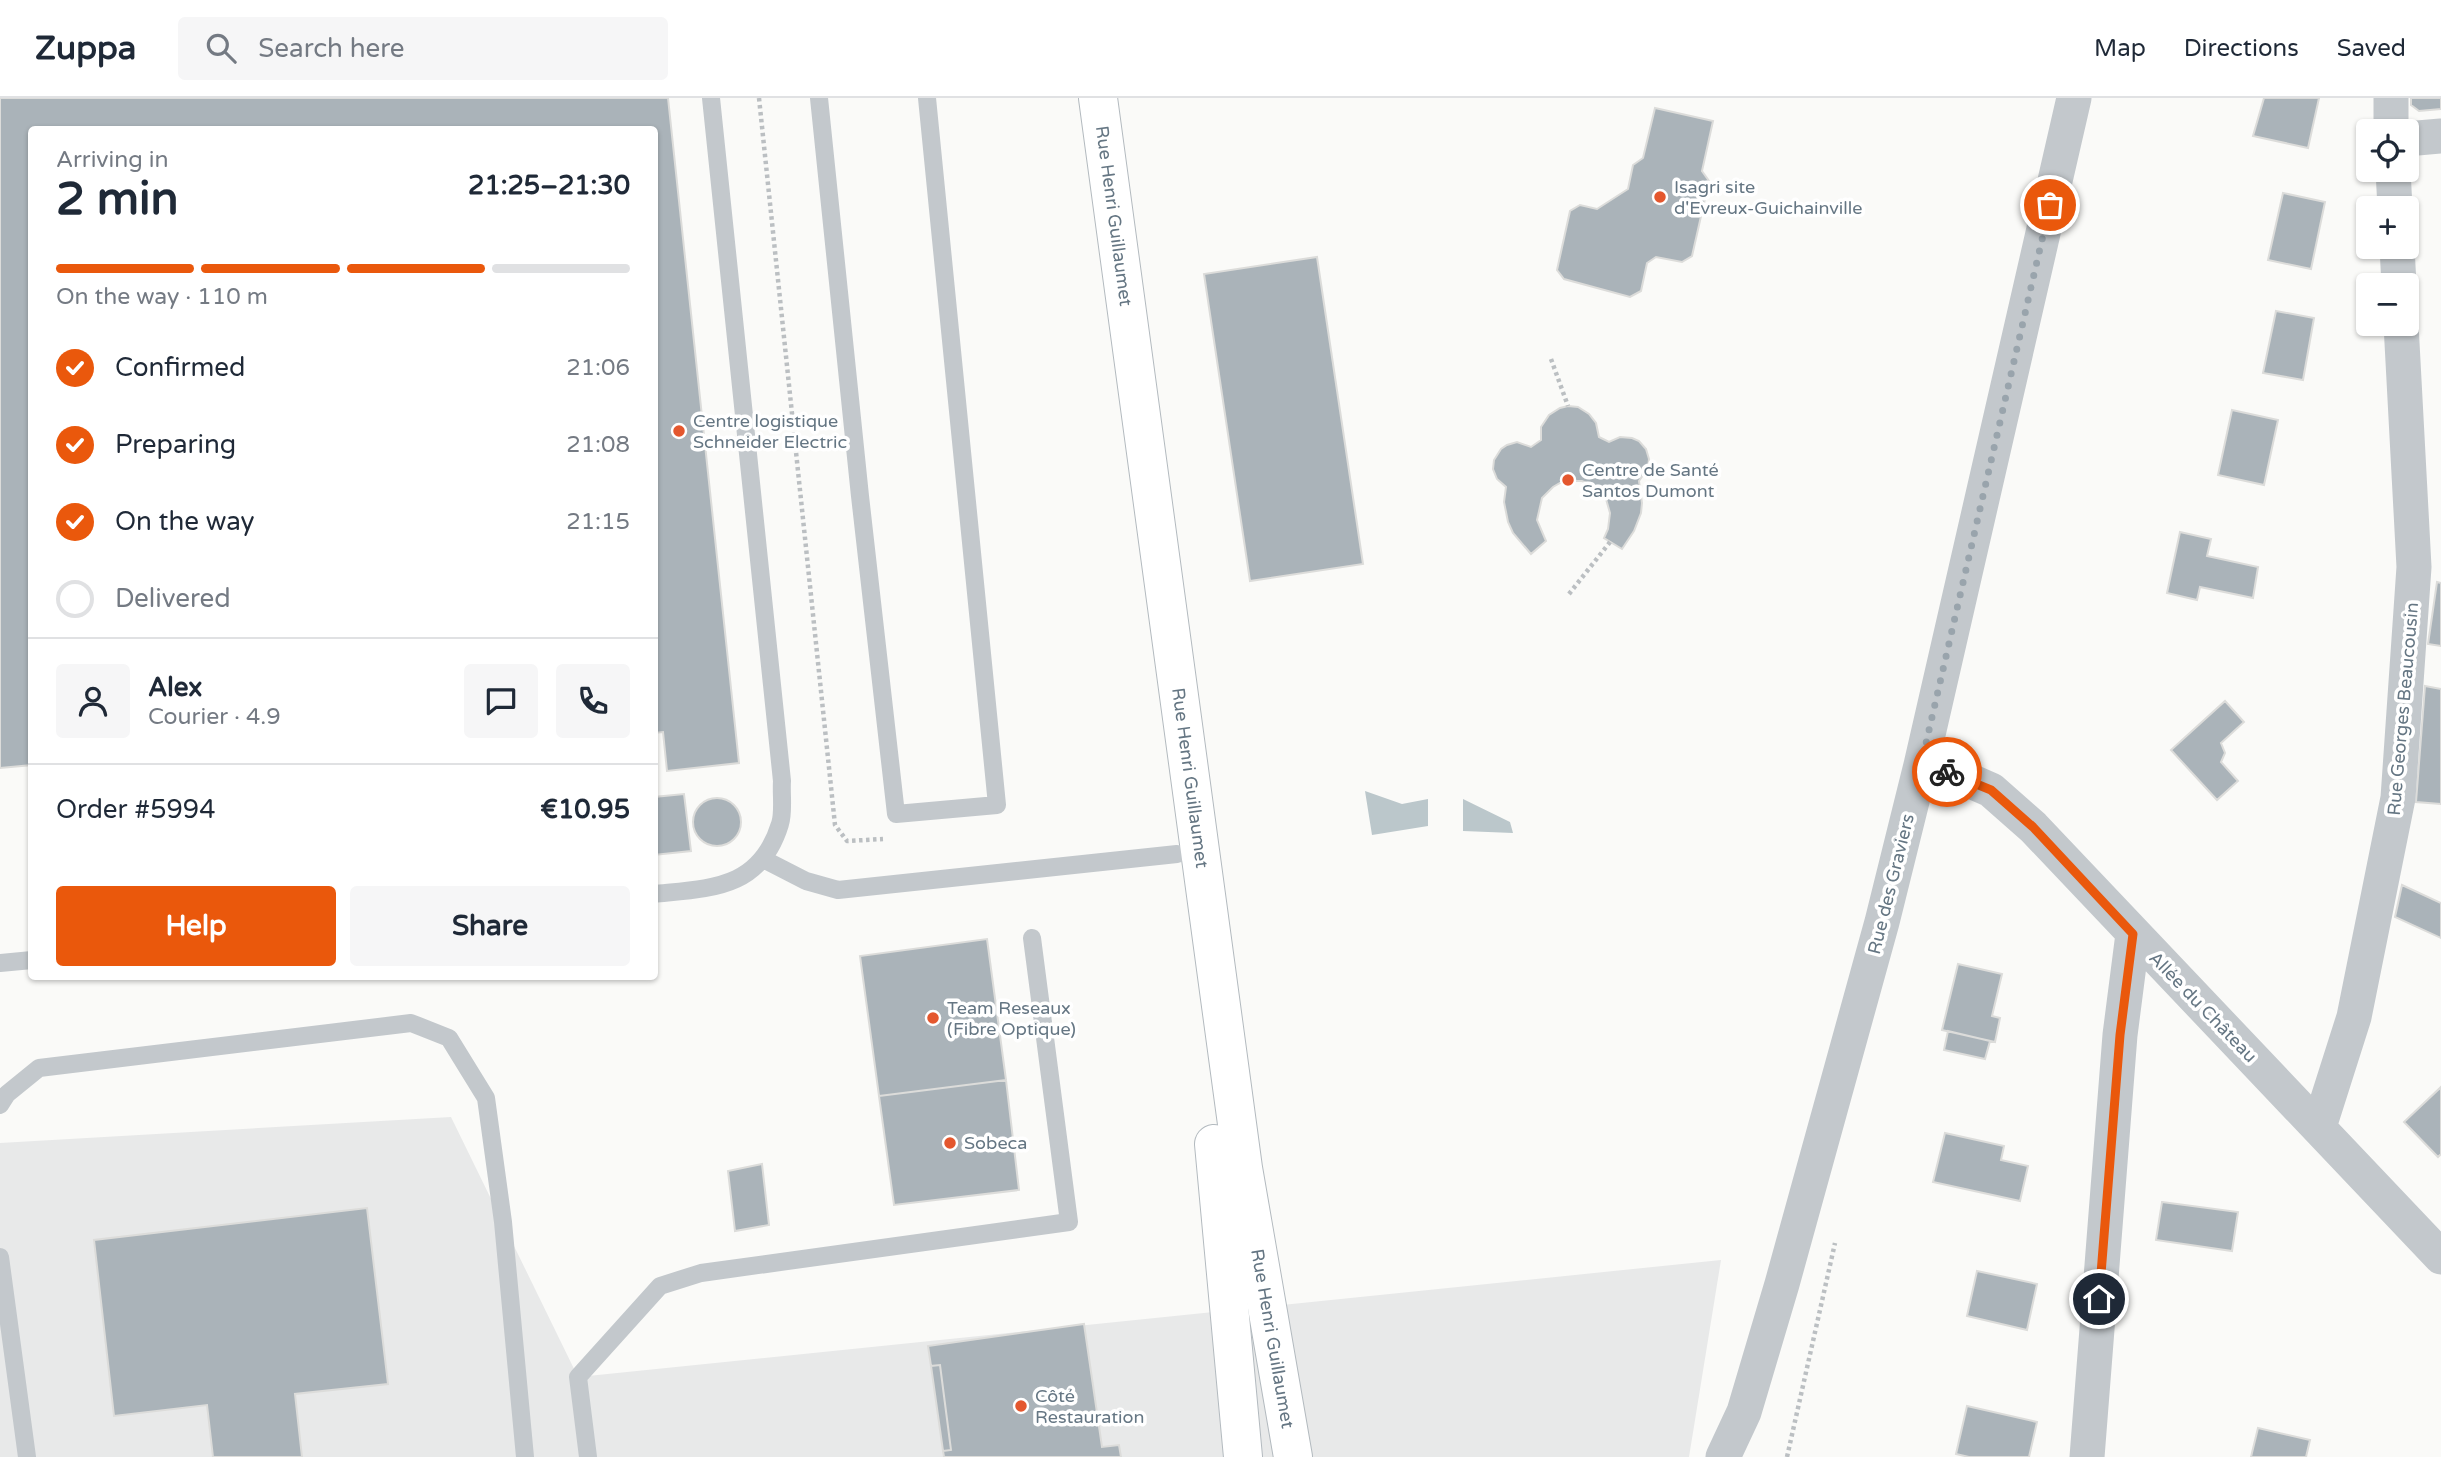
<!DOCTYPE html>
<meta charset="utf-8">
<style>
body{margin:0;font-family:"Varela Round",sans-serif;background:#f6f6f7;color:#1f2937;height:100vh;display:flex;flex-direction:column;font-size:26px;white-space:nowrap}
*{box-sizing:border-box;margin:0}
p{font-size:23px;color:#747a83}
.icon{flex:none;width:38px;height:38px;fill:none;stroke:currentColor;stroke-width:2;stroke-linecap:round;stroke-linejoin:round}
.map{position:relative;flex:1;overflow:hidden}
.sheet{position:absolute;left:28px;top:28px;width:630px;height:854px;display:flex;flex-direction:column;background:#fff;border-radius:7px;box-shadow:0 2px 5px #0004}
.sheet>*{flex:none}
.fabs{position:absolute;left:2356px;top:21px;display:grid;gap:14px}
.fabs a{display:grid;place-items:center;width:63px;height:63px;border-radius:7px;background:#fff;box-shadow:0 2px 5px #0004;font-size:35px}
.pin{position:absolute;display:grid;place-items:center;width:60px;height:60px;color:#fff;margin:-30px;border:4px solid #fff;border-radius:50%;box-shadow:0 2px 7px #0007}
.courier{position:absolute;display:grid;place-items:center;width:70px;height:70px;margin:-35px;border:5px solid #ea580c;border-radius:50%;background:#fff;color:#222;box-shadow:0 2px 9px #0007}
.head em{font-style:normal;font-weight:800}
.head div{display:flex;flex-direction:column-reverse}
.head{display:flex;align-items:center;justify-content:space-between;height:119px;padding:0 28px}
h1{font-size:46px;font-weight:800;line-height:52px}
.bar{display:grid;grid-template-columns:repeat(4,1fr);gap:10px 7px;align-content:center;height:84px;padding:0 28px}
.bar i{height:9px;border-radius:5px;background:#e0e1e3}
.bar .current{background:#ea580c}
.bar p{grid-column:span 4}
.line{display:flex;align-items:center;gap:18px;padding:0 28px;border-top:2px solid #e0e1e3}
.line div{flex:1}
.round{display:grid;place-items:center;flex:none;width:74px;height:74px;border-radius:7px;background:#f6f6f7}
ol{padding:0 28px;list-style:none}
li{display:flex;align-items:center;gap:21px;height:77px}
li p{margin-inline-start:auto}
li .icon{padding:7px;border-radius:50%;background:#ea580c;color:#fff;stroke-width:4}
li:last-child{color:#747a83}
li i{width:38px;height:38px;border:4px solid #e0e1e3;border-radius:50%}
.button{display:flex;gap:14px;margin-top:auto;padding:14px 28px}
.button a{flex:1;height:80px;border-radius:7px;background:#ea580c;color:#fff;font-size:28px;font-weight:800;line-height:80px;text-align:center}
.button a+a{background:#f6f6f7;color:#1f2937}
header{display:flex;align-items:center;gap:42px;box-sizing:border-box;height:98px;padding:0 35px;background:#fff;border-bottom:2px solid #e0e1e3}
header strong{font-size:33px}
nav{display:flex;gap:38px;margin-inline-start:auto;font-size:24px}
.search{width:490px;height:63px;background:#f6f6f7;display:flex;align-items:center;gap:18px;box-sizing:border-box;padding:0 24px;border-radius:7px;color:#747a83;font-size:26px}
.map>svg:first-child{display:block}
</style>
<header>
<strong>Zuppa</strong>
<div class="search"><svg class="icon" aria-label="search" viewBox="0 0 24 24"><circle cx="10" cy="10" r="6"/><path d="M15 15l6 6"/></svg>Search here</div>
<nav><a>Map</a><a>Directions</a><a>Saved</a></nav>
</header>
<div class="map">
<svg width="2441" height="1359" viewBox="0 0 2441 1359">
<rect width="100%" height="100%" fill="#fafaf8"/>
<!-- built -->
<path fill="#e8e9e9" d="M451 1019 578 1279 1721 1162 1689 1359H0V1045Z"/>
<!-- water -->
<path fill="#bbc7cb" d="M1365 693 1402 706 1428 701V728L1372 737Z
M1463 701 1510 724 1513 735 1463 733Z"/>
<!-- building -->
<path fill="#aab3b9" stroke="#dcdcda" stroke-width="2" d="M0 0H668L739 665 667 673 663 634 654 635V32H32V667L0 670Z
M2264 0H2319L2308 50 2253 38Z
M2411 0H2441V11L2419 13 2411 7Z
M1655 10 1713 23 1702 73 1709 83 1692 158 1682 164 1656 159 1647 165 1641 193 1630 199 1564 181 1557 172 1570 113 1580 107 1597 111 1628 91 1633 67 1643 60Z
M2283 95 2325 104 2311 171 2268 162Z
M1317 159 1363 466 1250 483 1204 176Z
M2276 213 2314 220 2303 282 2263 275Z
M1568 308 1578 309 1589 316 1596 325 1599 339 1609 344 1620 339 1632 340 1639 343 1646 351 1649 361 1648 370 1639 383 1642 405 1641 415 1634 433 1622 451 1604 440 1608 431 1610 415 1606 401 1596 389 1582 383H1567L1560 385 1553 389 1542 400 1537 422 1546 443 1531 456 1513 435 1508 424 1504 404 1506 389 1497 381 1493 371 1494 362 1501 351 1507 347 1517 344 1531 349 1541 342V329L1549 317 1560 310Z
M2232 312 2278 322 2264 387 2218 377Z
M2180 434 2211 441 2207 458 2258 469 2253 500 2200 489 2197 502 2167 495Z
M2437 484 2441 485V548L2428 546Z
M2425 588 2441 591V706L2416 704Z
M2225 603 2244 624 2221 645 2225 655 2221 664 2238 683 2217 702 2171 652Z
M684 696 691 753 654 757V699Z
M693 724a24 24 0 1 1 48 0a24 24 0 1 1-48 0Z
M2402 787 2441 805V840L2395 819Z
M987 841 1006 982 879 998 860 858Z
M1958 866 2002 876 1992 918 2000 920 1995 944 1942 932Z
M1948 933 1990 943 1985 961 1944 952Z
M1006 982 1019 1092 894 1107 879 998Z
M2441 989V1056L2438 1059 2404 1024Z
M1945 1035 2004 1048 2001 1062 2028 1068 2020 1103 1933 1084Z
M762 1066 769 1127 735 1133 728 1073Z
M2162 1104 2238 1114 2232 1153 2156 1142Z
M367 1110 388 1286 295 1296 302 1359H213L207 1307 114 1318 94 1142Z
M1977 1173 2037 1186 2027 1232 1967 1218Z
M1084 1226 1102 1349 1119 1347 1121 1359H944L943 1353 951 1352 940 1267 931 1268 928 1248Z
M940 1267 951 1352 943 1353 931 1268Z
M1967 1308 2037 1324 2029 1359H1969L1956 1356Z
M2258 1330 2310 1342 2306 1359H2251Z"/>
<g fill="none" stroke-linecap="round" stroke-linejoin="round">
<!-- secondary casing -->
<g stroke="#b3babf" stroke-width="40">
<g id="secondary">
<path id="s1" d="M1098 0 1243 1070 1293 1359"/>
<path d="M1214 1046 1243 1359"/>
</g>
</g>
<!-- path -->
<path stroke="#bbbfc2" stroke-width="4.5" stroke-dasharray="3.5 3.5" stroke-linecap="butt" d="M759 0 835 727 847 743 883 741
M1551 261 1568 308
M1569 496 1610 444
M1787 1359 1835 1145"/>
<!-- lane -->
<path stroke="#c3c8cc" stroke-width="18" d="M819 0 860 398 896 716 997 707 927 0
M763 761 806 783 838 792 1177 756
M654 796C712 790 760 791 780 726 784 714 781 696 782 683L711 0
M0 865 32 862
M0 1007 7 996 39 970 411 925 449 940 486 1000 503 1124 525 1359
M0 1159 27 1359
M588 1359 578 1279 660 1188 701 1175 1069 1124 1032 840"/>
<!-- street -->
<path stroke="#c3c8cc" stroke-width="35" d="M2391 0V33
M2406 41 2441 38
M2393 72 2395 110
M2397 149 2399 187
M1921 667 1959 678 1991 692 2033 729 2441 1159
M2319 1029 2354 919 2398 700 2414 469 2401 226
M1723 1359 1744 1314 1782 1186 1882 824 1921 667 2074 0
M2087 1359 2120 937 2133 836"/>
<!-- secondary -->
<use href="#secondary" stroke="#fff" stroke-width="38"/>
</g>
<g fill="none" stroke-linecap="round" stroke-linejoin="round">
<!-- done -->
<path stroke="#99a4ac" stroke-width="7" stroke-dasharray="0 12.6" d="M1947 674 1921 667 2050 107"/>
<!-- route -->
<path stroke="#ea580c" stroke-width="9" d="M1947 674 1991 692 2033 729 2133 836 2120 937 2099 1201"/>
</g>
<!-- markers -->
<g fill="#e4572e" stroke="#fff" stroke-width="2.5">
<circle cx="1660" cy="99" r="7"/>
<circle cx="679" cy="333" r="7"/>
<circle cx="1568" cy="382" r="7"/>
<circle cx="933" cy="920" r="7"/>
<circle cx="950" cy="1045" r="7"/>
<circle cx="1021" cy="1308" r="7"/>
</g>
<g text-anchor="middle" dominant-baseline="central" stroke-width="7" stroke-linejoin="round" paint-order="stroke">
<!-- poi labels -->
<g font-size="18" fill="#657683" stroke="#fff" text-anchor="start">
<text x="1674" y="89">Isagri site<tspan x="1674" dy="21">d'Evreux-Guichainville</tspan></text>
<text x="693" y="323">Centre logistique<tspan x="693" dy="21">Schneider Electric</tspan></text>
<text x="1582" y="372">Centre de Santé<tspan x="1582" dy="21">Santos Dumont</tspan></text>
<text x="947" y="910">Team Reseaux<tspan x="947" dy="21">(Fibre Optique)</tspan></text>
<text x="964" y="1045">Sobeca</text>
<text x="1035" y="1298">Côté<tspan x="1035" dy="21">Restauration</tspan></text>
</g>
<!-- street labels -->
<g font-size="18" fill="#657683" stroke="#fff">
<text stroke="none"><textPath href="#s1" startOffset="119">Rue Henri Guillaumet</textPath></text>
<text transform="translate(2403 611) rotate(-85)">Rue Georges Beaucousin</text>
<text stroke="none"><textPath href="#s1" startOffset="686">Rue Henri Guillaumet</textPath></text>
<text transform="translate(1891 786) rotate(-76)">Rue des Graviers</text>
<text transform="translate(2203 909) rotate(46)">Allée du Château</text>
<text stroke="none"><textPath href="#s1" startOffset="1253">Rue Henri Guillaumet</textPath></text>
</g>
</g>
</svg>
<div class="fabs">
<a><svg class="icon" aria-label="locate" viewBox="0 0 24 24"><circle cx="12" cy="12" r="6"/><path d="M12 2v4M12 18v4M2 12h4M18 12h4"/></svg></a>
<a>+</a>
<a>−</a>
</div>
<div class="pin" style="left:2050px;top:107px;background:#ea580c"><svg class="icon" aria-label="bag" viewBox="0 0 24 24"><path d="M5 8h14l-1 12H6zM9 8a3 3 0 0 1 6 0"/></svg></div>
<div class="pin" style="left:2099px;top:1201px;background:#1f2937"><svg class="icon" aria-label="home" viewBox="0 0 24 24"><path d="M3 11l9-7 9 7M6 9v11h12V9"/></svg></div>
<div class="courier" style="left:1947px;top:674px"><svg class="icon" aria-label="bike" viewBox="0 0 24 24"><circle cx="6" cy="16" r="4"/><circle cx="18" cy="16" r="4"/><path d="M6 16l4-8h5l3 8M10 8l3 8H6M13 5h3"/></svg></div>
<section class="sheet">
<div class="head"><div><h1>2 min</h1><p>Arriving in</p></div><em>21:25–21:30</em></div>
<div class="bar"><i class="current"></i><i class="current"></i><i class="current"></i><i></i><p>On the way · 110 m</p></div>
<ol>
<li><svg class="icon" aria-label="check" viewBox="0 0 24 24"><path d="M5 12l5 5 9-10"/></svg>Confirmed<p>21:06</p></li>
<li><svg class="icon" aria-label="check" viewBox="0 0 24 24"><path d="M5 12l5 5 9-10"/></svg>Preparing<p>21:08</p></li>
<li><svg class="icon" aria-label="check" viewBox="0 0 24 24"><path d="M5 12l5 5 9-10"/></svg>On the way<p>21:15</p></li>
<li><i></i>Delivered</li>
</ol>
<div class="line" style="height:126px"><a class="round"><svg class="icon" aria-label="person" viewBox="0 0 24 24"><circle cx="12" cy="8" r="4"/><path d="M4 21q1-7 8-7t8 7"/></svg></a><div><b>Alex</b><p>Courier · 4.9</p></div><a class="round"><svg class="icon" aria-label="chat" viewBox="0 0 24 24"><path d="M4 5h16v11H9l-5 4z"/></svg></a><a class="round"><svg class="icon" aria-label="phone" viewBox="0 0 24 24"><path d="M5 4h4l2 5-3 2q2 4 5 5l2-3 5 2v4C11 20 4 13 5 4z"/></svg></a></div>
<div class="line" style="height:91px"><div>Order #5994</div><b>€10.95</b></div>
<div class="button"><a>Help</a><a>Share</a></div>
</section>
</div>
